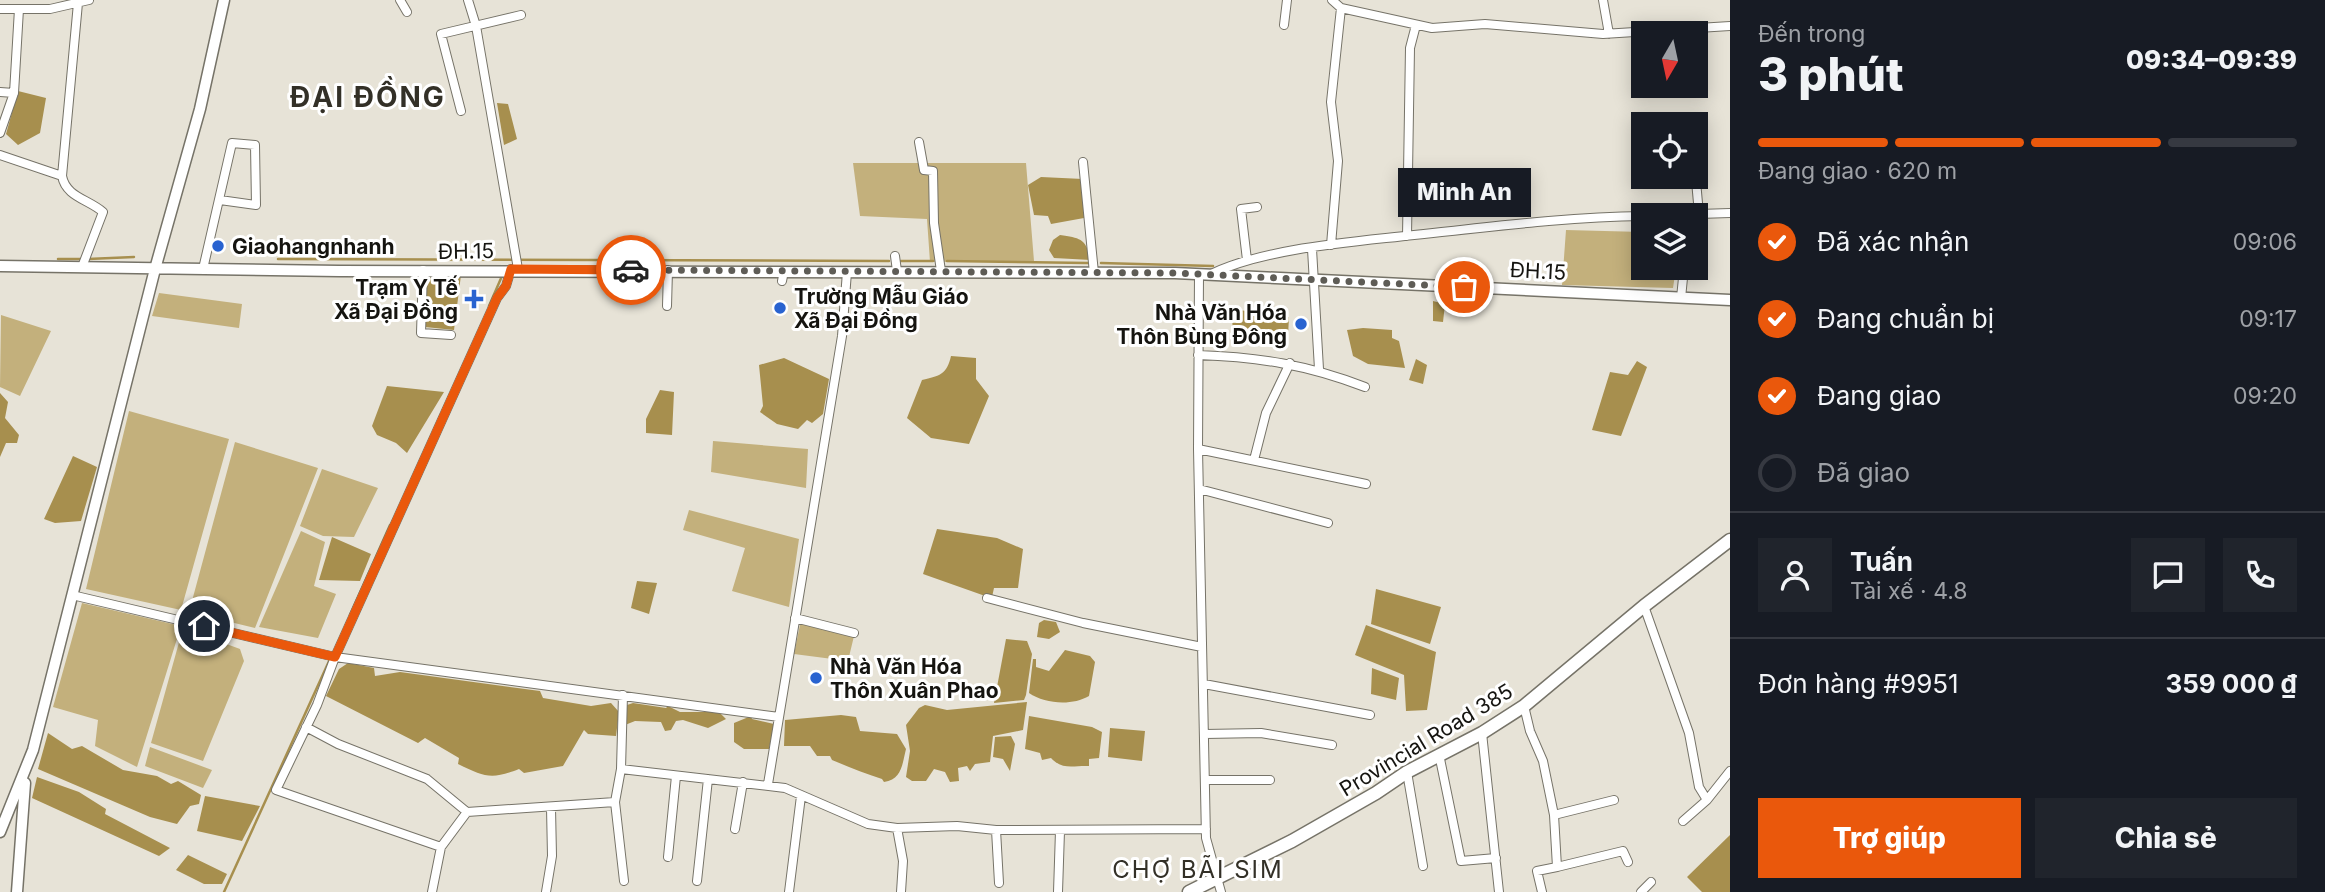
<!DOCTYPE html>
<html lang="vi">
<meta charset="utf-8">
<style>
body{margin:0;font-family:Inter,sans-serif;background:#20242c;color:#f1f3f6;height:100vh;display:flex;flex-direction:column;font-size:26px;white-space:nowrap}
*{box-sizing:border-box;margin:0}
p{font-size:23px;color:#9ea1a6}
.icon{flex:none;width:38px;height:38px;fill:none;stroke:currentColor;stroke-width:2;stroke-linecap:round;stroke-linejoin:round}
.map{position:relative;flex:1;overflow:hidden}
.drawer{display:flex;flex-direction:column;background:#171b24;width:595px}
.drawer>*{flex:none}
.needle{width:46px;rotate:189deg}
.fabs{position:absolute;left:1631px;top:21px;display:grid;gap:14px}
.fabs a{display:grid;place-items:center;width:77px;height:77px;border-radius:0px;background:#171b24;box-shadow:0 4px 18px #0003;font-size:35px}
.pin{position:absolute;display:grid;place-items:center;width:60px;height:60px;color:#fff;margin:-30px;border:4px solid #fff;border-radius:50%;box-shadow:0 2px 7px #0007}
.courier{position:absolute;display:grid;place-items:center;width:70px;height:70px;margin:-35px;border:5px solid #ea580c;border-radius:50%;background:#fff;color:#222;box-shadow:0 2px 9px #0007}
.bubble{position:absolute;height:49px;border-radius:0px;background:#171b24;box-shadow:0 4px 18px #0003;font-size:23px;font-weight:800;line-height:49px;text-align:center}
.overview em{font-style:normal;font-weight:800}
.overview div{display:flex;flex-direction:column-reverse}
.overview{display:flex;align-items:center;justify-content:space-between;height:119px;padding:0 28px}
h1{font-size:46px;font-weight:800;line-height:52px}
.bar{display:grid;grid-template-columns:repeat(4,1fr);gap:10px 7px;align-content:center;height:84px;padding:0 28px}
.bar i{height:9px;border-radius:5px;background:#363941}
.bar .active{background:#ea580c}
.bar p{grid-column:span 4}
.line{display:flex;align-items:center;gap:18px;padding:0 28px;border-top:2px solid #363941}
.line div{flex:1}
.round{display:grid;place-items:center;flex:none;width:74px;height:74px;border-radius:0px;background:#20242c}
ol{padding:0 28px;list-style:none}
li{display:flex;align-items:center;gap:21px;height:77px}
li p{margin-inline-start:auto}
li .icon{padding:7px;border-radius:50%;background:#ea580c;color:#fff;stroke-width:4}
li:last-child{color:#9ea1a6}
li i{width:38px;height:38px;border:4px solid #363941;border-radius:50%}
.cta{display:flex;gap:14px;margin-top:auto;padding:14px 28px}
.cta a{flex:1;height:80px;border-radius:0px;background:#ea580c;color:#fff;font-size:28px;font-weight:800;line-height:80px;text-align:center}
.cta a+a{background:#20242c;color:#f1f3f6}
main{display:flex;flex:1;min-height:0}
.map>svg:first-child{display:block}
</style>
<main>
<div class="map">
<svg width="1730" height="892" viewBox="0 0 1730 892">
<rect width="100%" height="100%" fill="#e7e3d7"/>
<!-- green -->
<path fill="#c3b07c" d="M853 163H1026L1034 261 930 262 927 219 860 216Z
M1566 230 1643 232V268H1676L1673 288 1562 285Z
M159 293 242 304 239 328 152 316Z
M1 315 51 331 20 396 0 387Z
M129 411 229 439 181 610 86 589Z
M713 441 808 449 806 488 711 472Z
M235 442 318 468 255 628 189 612Z
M322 469 378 488 354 537 323 536 300 526Z
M689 510 799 539 789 607 732 591 745 548 683 530Z
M301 531 325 542 314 586 336 594 318 638 259 627Z
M82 603 181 626 137 767 95 746 98 720 53 707Z
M801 620 854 636 848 661 794 654Z
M183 628 240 649 244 661 203 761 151 743Z
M150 747 212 770 203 788 145 766Z"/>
<!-- water -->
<path fill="#a78f4e" d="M18 91 46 98 40 133 18 145 6 134Z
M497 103 508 104 517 139 504 145Z
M1041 177 1083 179 1084 218 1051 224 1048 216 1034 215 1028 185Z
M1060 235C1081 238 1086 239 1091 260L1054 258 1049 250 1053 240Z
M426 274 461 275 454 330 425 327Z
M1433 301 1445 304 1443 322 1433 321Z
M1232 309 1289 317 1288 336 1278 333 1275 341 1252 340 1247 344H1233Z
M1363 328 1392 330V338L1399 341 1405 368 1368 364 1353 356 1347 330Z
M951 356 976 358V379L989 396 969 444 931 438 907 418 922 380C940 376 947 374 951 356Z
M784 358 829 379 823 414 812 423 807 420 798 429 777 424 760 412 763 406 759 365Z
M1416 359 1427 365 1423 384 1409 380Z
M1637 361 1647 367 1621 436 1592 430 1610 372 1628 375Z
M387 386 444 392 407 453 396 443 377 435 372 426Z
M660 390 674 392 672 435 646 433V419Z
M0 393 8 402 5 418 19 435 17 443H6L0 457Z
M73 456 97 467 81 521 55 523 44 519Z
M937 529 997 538 1023 549 1018 588H994L992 597H988L923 574Z
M332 537 371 554 360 581 319 580Z
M637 581 657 583 649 614 631 608Z
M1376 589 1441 607 1430 644 1371 624Z
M1044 620 1056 622 1060 632 1049 639 1037 637 1039 623Z
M1366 625 1436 652 1427 710 1406 711 1404 675 1355 655Z
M1006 639 1027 641 1032 654 1026 695 1024 700 994 703Z
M1065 650 1090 656 1095 662 1089 696C1072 706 1045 704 1029 693L1033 659H1036V667L1049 671Z
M348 663 374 668 375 676 400 672 540 691 543 698 591 706 611 703 619 712 616 736 588 734 584 730 563 766 524 773 519 769C491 780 485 777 458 764L459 758 425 738 418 743 326 696 339 669Z
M1372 668 1399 678 1396 700 1371 694Z
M1027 702 1023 730 993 736 990 762 975 764 970 771 967 766 958 768 959 781 950 782 945 772 934 769 926 781H912L906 777 910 751 906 725 919 708 925 705 947 710Z
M633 703 666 708 668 706 680 712H719L726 719 708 728 683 720 676 721 671 730 665 731 661 722 635 721 625 725 627 705Z
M841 715 856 717 860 731 897 734 906 749C902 765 902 779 884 782L882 779C866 774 849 767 832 760L830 756H817L810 746H784L785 720Z
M751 716 752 719 774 724 769 749H744L734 742V723Z
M1029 716 1092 727 1102 732 1099 758 1089 759V766C1075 765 1063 771 1051 758L1042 760 1040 753 1025 749Z
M1110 728 1145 731 1142 761 1108 757Z
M48 733 72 749 82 746 123 770 157 776 171 784 178 781 201 795 199 804 190 806 177 824 150 817 38 769Z
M1011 736 1015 744 1010 771 1003 759 993 757 995 737Z
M37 777 79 792 106 809 105 814 170 848 159 856 32 798Z
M205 796 260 806 242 841 197 831Z
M1730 835V892H1702L1687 877Z
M188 855 227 874 222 884H204L176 870Z"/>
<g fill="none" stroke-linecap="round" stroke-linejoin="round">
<!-- stream -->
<path stroke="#a78f4e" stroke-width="2.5" d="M58 259H81
M88 259 134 257
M278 259 889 261
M901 261H933
M947 261 1088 263
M1101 263 1213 266
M489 306 502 276
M350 615 390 525
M224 892 330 659"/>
<!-- street casing -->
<g stroke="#767368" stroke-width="10">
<path id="street" d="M400 0 407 12
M468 0 476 26 518 269
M1332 0 1341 8 1432 28 1485 24 1603 34 1730 26
M1603 0 1609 34
M78 3 62 176C66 197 88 199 103 212L82 267
M0 9H50L89 0
M1284 25 1287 0
M0 92 14 93
M461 111 441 34 521 15
M0 133 14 93 19 9
M919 142 924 170 933 171 934 223 941 271
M0 155 62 176
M1083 162 1094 273
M1680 182 1696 181 1699 214
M1668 215 1730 213
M1407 236 1410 48 1416 25
M1331 245 1338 161 1331 102 1341 8
M1312 249 1319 369
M895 256 897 271
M1247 260 1241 209 1257 207
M203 269 232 143 255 145 256 205 220 200
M423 270 421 333 451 335
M1199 274 1198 449 1206 838 1221 892
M1211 274C1265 248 1354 242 1414 235 1490 227 1567 217 1643 216
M782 281 784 271
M1681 298 1684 268
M667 306 668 270
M1198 355C1259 357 1308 365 1365 387
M1198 449 1366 484
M1254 460 1266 413 1290 363
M1199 489 1328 523
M72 595 335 657 779 717
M987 598 1083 623 1202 647
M1644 606 1689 733 1699 787 1707 800 1683 821
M795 618 854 633
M1204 684 1370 715
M623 695 621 769 615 802 624 881
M1524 706 1530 731 1543 761 1554 815 1557 867 1537 871 1542 892
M306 727 338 744 427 779 467 812 615 802
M1482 733 1499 892
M1205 734 1261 733 1332 745
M1439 754 1461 861 1496 858
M621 769 785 788 868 824 897 828 957 826 996 830 1206 829
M1407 772 1423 866
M1206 780H1270
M768 784 842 336 847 272
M1707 800 1730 771
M1554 815 1614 800
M897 828 903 861 901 892
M735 829 743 782
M996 830 999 883
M441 847 276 790 317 705 335 657 497 298 506 286 511 269
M668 857 676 776
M1557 867 1623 851 1628 862
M697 881 708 779
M432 892 441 847 467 812
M546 892 552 856 551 808
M789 892 801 796
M1058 892 1060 831
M1641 892 1651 882"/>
</g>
<!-- secondary casing -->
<g stroke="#767368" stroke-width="13">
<path id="secondary" d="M0 266 339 271 1175 273 1730 300
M0 832 33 750 155 269 200 109 224 0
M17 892 25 783"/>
</g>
<!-- primary casing -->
<g stroke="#767368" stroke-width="15">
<path id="primary" d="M1189 892 1292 841 1376 793 1407 772 1482 733 1524 706 1644 606 1730 540"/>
</g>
<!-- street -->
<use href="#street" stroke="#fff" stroke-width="8"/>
<!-- secondary -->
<use href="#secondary" stroke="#fff" stroke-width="10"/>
<!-- primary -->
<use href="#primary" stroke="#fff" stroke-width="12"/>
</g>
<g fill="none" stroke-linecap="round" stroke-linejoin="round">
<!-- done -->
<path stroke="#5e5c56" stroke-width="7" stroke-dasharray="0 12.6" d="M631 270 1175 273 1464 287"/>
<!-- route -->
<path stroke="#ea580c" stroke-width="9" d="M204 626 335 657 497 298 506 286 511 269 631 270"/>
</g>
<!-- markers -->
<g fill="#2963d0" stroke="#fff" stroke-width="2.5">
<circle cx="218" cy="246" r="7"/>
<path d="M470.5 288.5h7v7h7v7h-7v7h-7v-7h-7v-7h7z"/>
<circle cx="780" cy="308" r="7"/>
<circle cx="1301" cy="324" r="7"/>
<circle cx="816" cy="678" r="7"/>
</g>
<g text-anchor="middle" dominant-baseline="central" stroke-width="6" stroke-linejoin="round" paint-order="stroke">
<!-- poi labels -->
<g font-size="21" font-weight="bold" fill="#151410" stroke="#fff" text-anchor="start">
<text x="232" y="246">Giaohangnhanh</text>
<text x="458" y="287" text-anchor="end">Trạm Y Tế<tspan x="458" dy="24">Xã Đại Đồng</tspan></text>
<text x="794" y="296">Trường Mẫu Giáo<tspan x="794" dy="24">Xã Đại Đồng</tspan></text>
<text x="1287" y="312" text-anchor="end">Nhà Văn Hóa<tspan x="1287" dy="24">Thôn Bùng Đông</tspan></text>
<text x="830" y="666">Nhà Văn Hóa<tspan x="830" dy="24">Thôn Xuân Phao</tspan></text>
</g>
<!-- street labels -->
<g font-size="21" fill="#151410" stroke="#fff">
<text transform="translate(466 251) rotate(-1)">ĐH.15</text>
<text transform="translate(1538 271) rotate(3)">ĐH.15</text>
<text transform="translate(1426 740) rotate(-31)">Provincial Road 385</text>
</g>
<!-- quarter labels -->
<g font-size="24" letter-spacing="2" fill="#333027" stroke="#fff">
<text x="1198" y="869">CHỢ BÃI SIM</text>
</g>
<!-- district labels -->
<g font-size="28" font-weight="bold" letter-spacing="2" fill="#333027" stroke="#fff">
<text x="368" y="97">ĐẠI ĐỒNG</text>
</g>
</g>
</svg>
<div class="fabs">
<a><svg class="needle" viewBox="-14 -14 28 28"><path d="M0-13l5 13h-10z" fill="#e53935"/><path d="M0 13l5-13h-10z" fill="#9ea1a6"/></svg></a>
<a><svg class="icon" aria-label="locate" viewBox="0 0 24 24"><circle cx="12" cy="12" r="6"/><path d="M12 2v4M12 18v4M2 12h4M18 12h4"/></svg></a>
<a><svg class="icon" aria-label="layers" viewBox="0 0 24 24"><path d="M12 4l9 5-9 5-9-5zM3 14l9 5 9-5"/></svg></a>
</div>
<div class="pin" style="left:1464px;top:287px;background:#ea580c"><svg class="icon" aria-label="bag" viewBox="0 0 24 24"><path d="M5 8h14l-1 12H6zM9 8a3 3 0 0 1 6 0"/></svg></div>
<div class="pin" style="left:204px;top:626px;background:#1f2937"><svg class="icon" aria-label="home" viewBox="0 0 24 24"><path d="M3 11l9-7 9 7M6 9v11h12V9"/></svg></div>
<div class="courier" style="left:631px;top:270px"><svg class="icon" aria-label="car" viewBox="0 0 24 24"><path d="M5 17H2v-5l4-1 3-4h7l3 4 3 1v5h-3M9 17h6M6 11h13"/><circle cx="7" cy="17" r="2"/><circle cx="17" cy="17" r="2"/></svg></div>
<div class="bubble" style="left:1398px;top:168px;width:133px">Minh An</div>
</div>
<section class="drawer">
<div class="overview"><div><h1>3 phút</h1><p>Đến trong</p></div><em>09:34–09:39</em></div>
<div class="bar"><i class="active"></i><i class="active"></i><i class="active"></i><i></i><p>Đang giao · 620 m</p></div>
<ol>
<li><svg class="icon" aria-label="check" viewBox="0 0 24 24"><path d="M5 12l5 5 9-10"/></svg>Đã xác nhận<p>09:06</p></li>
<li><svg class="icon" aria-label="check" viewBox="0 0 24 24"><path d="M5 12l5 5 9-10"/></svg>Đang chuẩn bị<p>09:17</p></li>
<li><svg class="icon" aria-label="check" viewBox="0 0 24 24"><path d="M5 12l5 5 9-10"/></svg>Đang giao<p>09:20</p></li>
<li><i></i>Đã giao</li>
</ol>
<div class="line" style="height:126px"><a class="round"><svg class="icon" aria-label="person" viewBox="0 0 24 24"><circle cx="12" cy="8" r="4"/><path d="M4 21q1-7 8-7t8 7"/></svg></a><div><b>Tuấn</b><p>Tài xế · 4.8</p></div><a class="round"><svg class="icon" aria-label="chat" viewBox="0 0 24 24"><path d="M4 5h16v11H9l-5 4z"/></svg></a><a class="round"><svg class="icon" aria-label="phone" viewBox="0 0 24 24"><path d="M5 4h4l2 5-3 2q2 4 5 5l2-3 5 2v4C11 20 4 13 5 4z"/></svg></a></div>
<div class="line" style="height:91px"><div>Đơn hàng #9951</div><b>359 000 ₫</b></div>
<div class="cta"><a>Trợ giúp</a><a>Chia sẻ</a></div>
</section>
</main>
